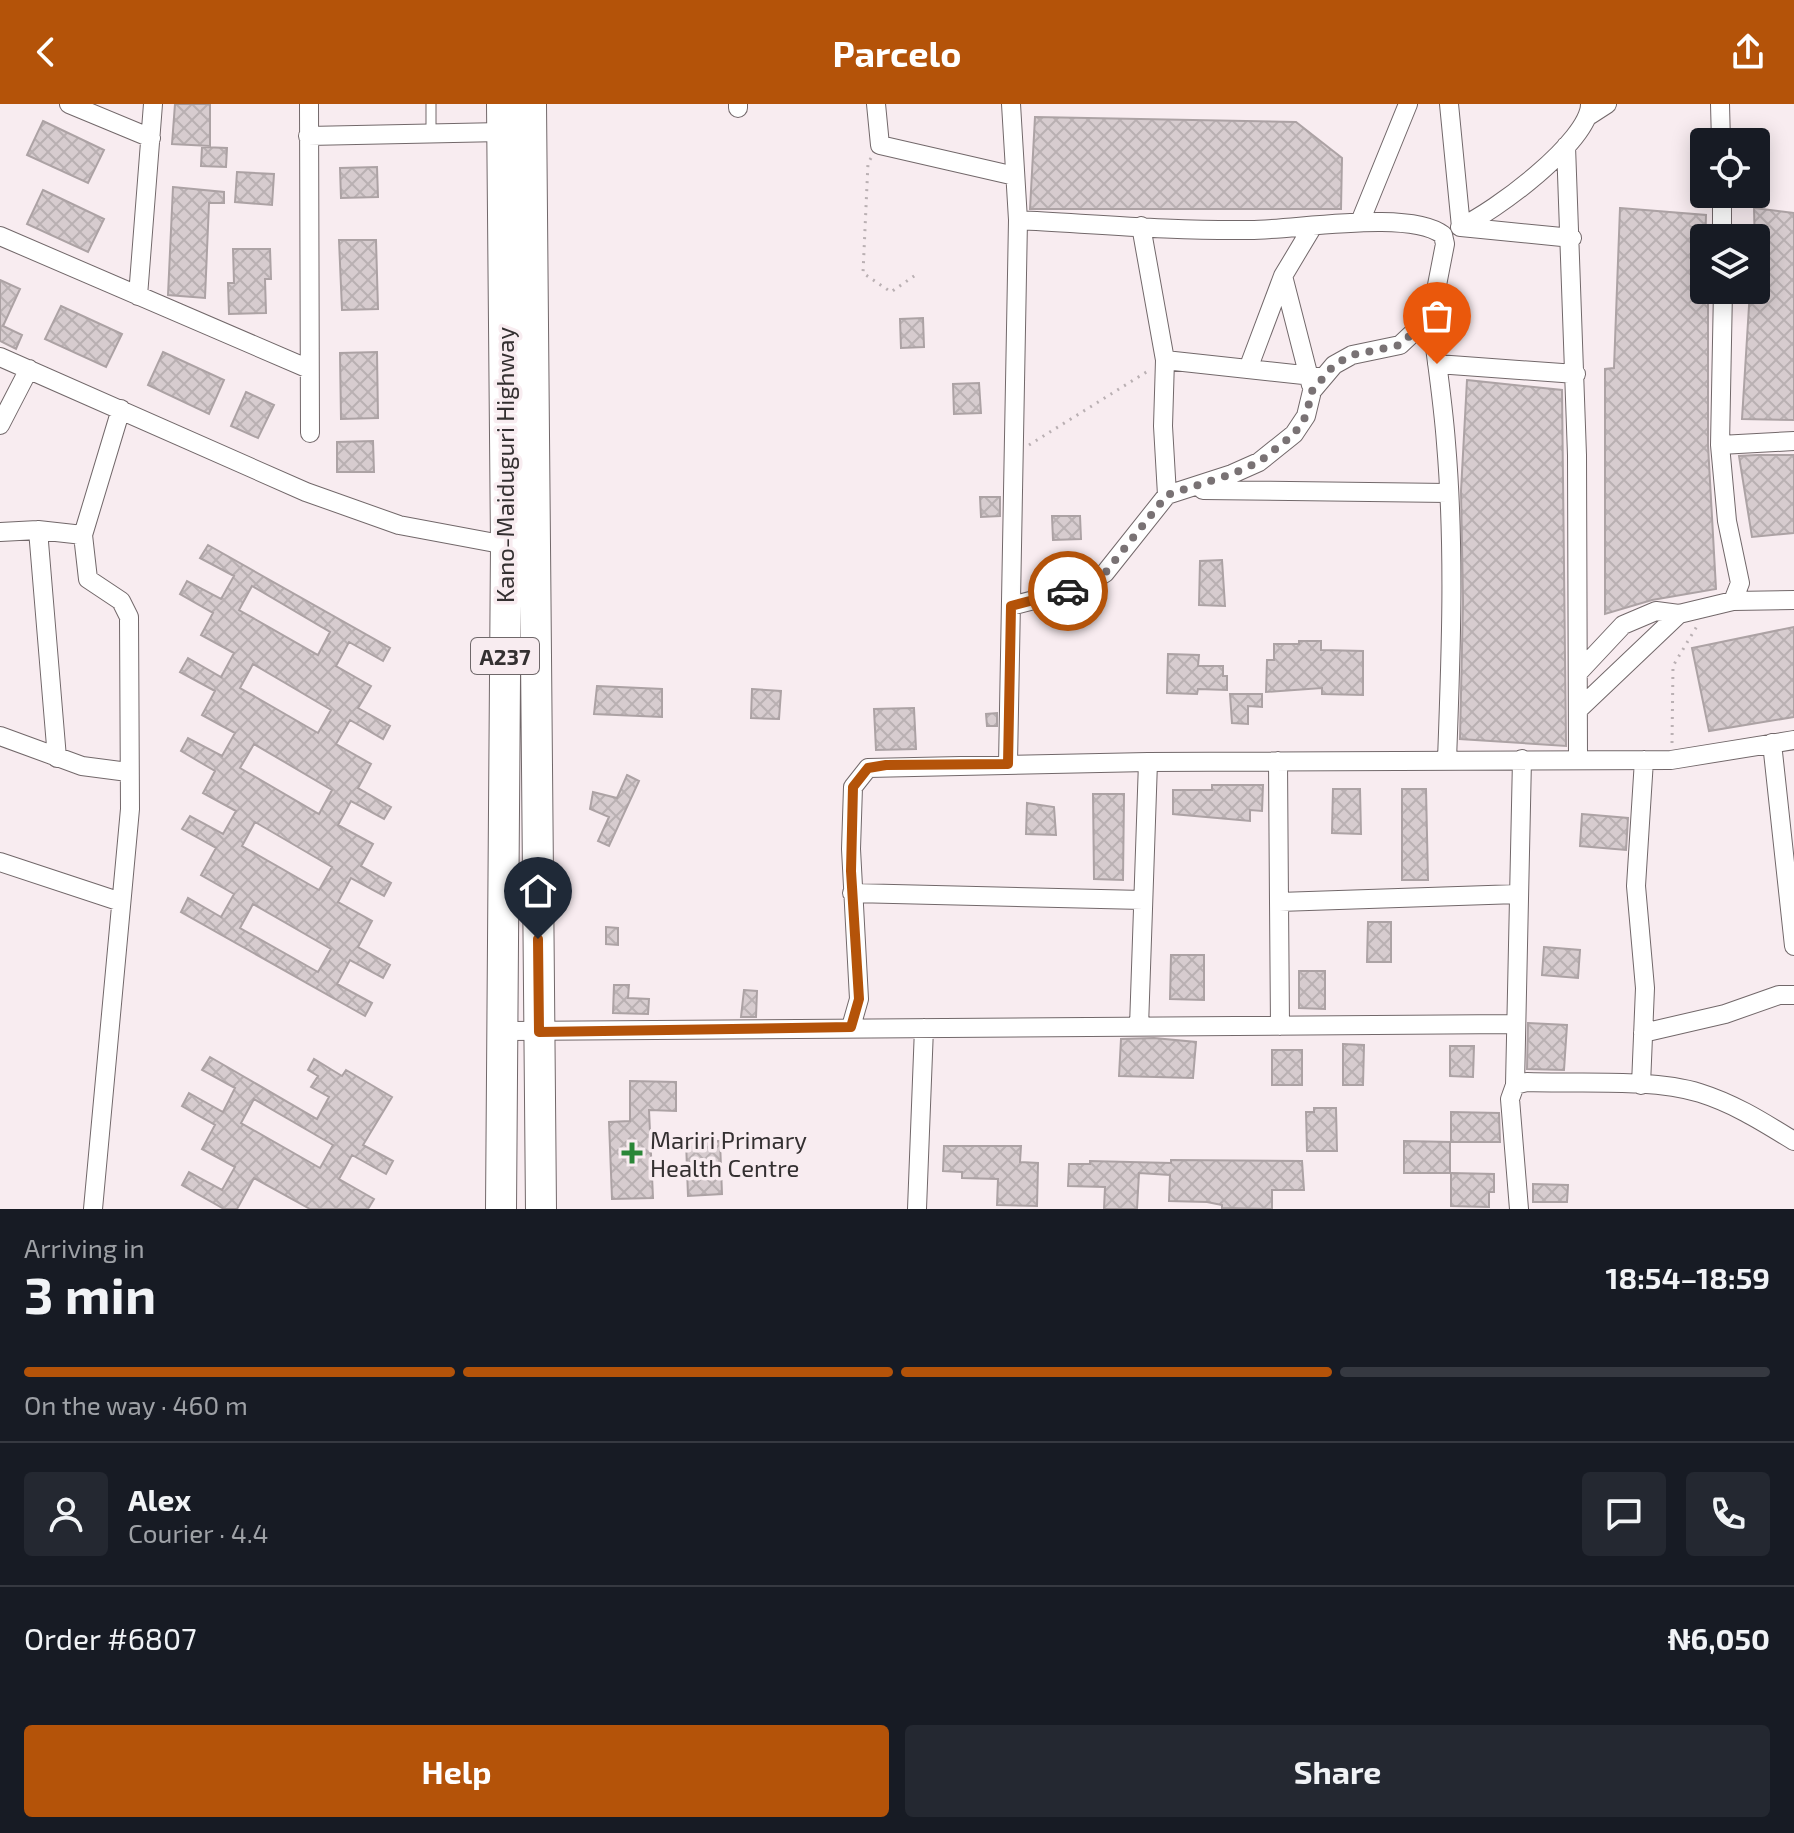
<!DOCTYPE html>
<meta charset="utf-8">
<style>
body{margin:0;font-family:"Exo 2",sans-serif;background:#242831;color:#f1f3f6;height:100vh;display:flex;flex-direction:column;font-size:30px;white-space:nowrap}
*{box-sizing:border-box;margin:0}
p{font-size:26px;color:#9ea1a6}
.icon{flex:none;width:44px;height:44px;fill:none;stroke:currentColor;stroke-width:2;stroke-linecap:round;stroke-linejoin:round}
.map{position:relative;height:1105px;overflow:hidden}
.details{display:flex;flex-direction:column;background:#171b24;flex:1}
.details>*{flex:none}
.buttons{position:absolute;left:1690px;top:24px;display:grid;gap:16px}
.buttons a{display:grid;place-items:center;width:80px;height:80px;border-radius:8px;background:#171b24;box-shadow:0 4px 20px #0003;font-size:40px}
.pin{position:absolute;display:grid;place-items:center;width:68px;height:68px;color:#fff;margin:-82px -34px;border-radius:50% 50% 50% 0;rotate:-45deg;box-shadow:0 0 8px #0007}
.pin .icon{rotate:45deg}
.courier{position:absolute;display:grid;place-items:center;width:80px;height:80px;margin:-40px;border:6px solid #b45309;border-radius:50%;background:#fff;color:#222;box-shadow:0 2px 10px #0007}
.summary em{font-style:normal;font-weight:700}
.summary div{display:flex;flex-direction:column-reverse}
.summary{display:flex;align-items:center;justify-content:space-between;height:136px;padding:0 24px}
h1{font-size:52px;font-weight:700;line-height:60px}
.bar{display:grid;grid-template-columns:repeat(4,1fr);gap:12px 8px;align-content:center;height:96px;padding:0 24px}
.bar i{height:10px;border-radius:6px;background:#363941}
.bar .on{background:#b45309}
.bar p{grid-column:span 4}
.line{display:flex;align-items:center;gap:20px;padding:0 24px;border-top:2px solid #363941}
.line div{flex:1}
.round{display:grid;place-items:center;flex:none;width:84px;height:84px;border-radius:8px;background:#242831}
.button{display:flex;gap:16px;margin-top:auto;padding:16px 24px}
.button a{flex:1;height:92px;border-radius:8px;background:#b45309;color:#fff;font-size:32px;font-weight:700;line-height:92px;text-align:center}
.button a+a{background:#242831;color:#f1f3f6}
header{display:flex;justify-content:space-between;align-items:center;height:104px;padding:0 24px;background:#b45309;color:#fff;font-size:36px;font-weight:700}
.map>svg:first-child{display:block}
</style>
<header><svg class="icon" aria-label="back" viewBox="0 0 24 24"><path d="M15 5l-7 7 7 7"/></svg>Parcelo<svg class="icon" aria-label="share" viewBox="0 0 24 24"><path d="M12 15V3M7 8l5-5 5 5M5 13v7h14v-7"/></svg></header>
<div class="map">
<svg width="1794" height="1105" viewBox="0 0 1794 1105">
<defs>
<pattern id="building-cross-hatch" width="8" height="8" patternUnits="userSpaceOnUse" patternTransform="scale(2)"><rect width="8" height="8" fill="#d7cccf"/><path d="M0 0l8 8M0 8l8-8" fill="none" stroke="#b9b0b2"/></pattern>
</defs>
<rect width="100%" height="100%" fill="#f8ecf0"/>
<!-- building -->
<path fill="url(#building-cross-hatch)" stroke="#aca2a4" stroke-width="2" fill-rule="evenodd" d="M175 0H210V42L172 40Z
M1035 13 1296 18 1342 54 1341 105H1030Z
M43 17 104 46 88 79 27 51Z
M202 43 227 44 226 63 201 62Z
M377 63 378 93 341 94 340 64Z
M237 68 274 70 272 101 235 98Z
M173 83 224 88V99H209L205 194 168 191Z
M43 86 104 115 88 148 27 120Z
M1620 104 1706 111 1704 186H1708V341L1716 485 1652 496 1605 510V265L1614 264Z
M1754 104 1794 109V316L1742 315 1750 186H1756Z
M339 136H376L378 205 342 206Z
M233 145H270L271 175H265L266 209 229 210 228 179H234Z
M0 176 20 185 3 222 22 231 16 245 0 237Z
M61 202 122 230 106 263 45 235Z
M923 214 924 243 901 244 900 215Z
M163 248 224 276 209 310 148 281Z
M377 248 378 314 341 315 340 249Z
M1467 276 1562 286 1566 642 1460 635 1463 497 1461 387Z
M979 279 981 309 954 310 953 280Z
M246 288 274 301 258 334 231 322Z
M373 337 374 368H337V338Z
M1757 351H1794V429L1752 433 1739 352Z
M980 393H1000V412L981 413Z
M1052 412H1080L1081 435 1053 436Z
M208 441 390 544 383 557 349 538 336 562 371 582 358 604 390 622 383 635 350 616 336 640 371 660 358 684 391 703 384 715 351 697 338 721 373 740 361 762 391 779 384 792 351 774 338 798 372 817 358 843 390 861 383 874 350 856 337 880 372 899 365 912 181 808 188 794 221 813 234 790 201 771 216 744 182 725 190 712 223 730 236 707 203 689 215 667 181 647 188 634 222 652 235 629 202 611 215 587 180 568 188 554 221 573 234 549 201 531 213 509 180 490 187 477 221 495 234 472 200 454ZM252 482 330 528 318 551 239 506ZM253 560 331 606 318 629 240 584ZM254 640 332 686 319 710 240 664ZM255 718 332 763 319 786 242 742ZM253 800 331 845 318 868 240 824Z
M1222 456 1225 502 1199 501 1200 457Z
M1794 523V613L1709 627 1692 544Z
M1299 537H1321V546L1363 547V591L1322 590V584L1266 588 1267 556H1274V540H1299Z
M1168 550 1199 551 1198 562H1223V572H1227V586L1198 585 1197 590 1167 589Z
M597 582 662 585V613L594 610Z
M752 585 781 587 779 615 751 614Z
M1230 590H1262V603L1248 602V620L1232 619Z
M914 604 916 645 876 646 874 605Z
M997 609V622H987L986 610Z
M627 671 639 677 609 742 598 737 609 713 590 705 593 688 617 694Z
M1212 681H1263L1262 707 1250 706V717L1173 710V686H1212Z
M1333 685H1360L1361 730 1332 729Z
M1402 685H1426L1428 776H1402Z
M1093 690H1124L1123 776 1094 775Z
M1027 699 1054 703 1056 731 1026 730Z
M1582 710 1628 714 1626 746 1580 742Z
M1368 818H1391V858H1367Z
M606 823 618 824V841L606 840Z
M1544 843 1580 846 1578 874 1542 871Z
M1171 851H1204V896L1170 895Z
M1299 867H1325V905L1299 904Z
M614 881H629L628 894 649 895 648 910 613 909Z
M744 886 757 887 756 913H741Z
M1528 919 1567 921 1564 966 1527 965Z
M1154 934 1196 938 1193 974 1119 972 1121 935Z
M1343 940 1364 941 1363 981H1343Z
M1450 942H1474L1473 973 1450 972Z
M1272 946H1302V981H1272Z
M210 953 317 1015 329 993 311 983 318 972 308 966 314 955 342 972 346 966 392 993 363 1041 393 1057 386 1070 352 1051 339 1075 374 1095 368 1105H310L254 1074 237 1105H224L182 1081 189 1068 222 1086 235 1063 202 1045 215 1021 182 1002 189 989 223 1008 235 984 202 966ZM254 995 333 1041 320 1064 241 1019Z
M630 977 676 978V1007L649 1006 653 1094 612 1095 609 1018 630 1017Z
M1314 1004H1336L1337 1047H1307L1306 1008H1314Z
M1451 1008 1499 1009 1500 1038H1451Z
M686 1037H720L722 1090 688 1092Z
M1404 1037 1450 1038V1069H1404Z
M944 1042H1021L1020 1058 1038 1059 1037 1102 997 1101 998 1075 962 1074V1068L943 1067Z
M1171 1056 1302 1057 1304 1086H1272V1105L1222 1104V1101L1207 1098 1169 1097 1170 1071 1139 1069 1137 1105H1104L1105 1083 1068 1082 1069 1060H1090V1057L1171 1059Z
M1451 1069 1494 1070V1088H1489V1103L1451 1102Z
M1533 1080 1568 1081 1567 1098H1533Z"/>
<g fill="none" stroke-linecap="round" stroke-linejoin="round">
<!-- service casing -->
<g stroke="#72686a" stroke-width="11">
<path id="service" d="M431 29V0"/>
</g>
<!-- minor casing -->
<g stroke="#72686a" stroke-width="20">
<path id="minor" d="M69 0 151 34
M309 0 310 329
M876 0 880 41 1015 72
M1449 0 1461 123 1572 134
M1720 0 1721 38
M738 4V0
M1590 11 1607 0
M308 32 502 28
M1566 42 1577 351 1578 655
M1722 90V134
M1360 118 1408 0
M1141 122 1165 256 1322 273
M1460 123C1493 109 1590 37 1590 0
M0 132 309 265
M1283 172 1311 281
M138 192 153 0
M1431 212C1436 254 1443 297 1446 339 1455 444 1451 550 1447 656
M0 253 306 388 399 421 506 441
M1165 256 1163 322 1167 391
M1437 260 1576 270
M1248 265 1283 172 1313 122
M0 321 29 265
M1720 341 1794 337
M1203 386 1448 389
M38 426 57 654
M0 428 38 426 83 431
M1733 497 1794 496
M1011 502 1080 484 1105 469 1167 391 1232 370 1259 358 1294 330 1306 312 1312 287 1334 261 1352 251 1400 241 1431 212 1445 140 1443 131C1409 105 1296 126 1250 126 1173 127 1095 120 1018 116
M1578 569 1623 521 1656 507 1679 510 1733 497 1740 479 1727 417 1720 341 1723 186
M1578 606 1679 510
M0 632 82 662 128 668
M1772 639 1794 842
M1278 657 1279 798
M1008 660 1018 116 1011 0
M0 758 121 798
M852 789 1143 796
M1280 922 1279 798 1518 790
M851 923 859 895 851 745 853 683 868 664 1148 658 1671 656 1794 636
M1139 923 1148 658
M501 927 1514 920
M1643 929 1725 910 1779 891H1794
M1515 981 1522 655
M1641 981 1645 884 1636 782 1644 656
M93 1105 130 705 129 513 121 497 88 475 83 431 121 305
M917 1105 924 924
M1519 1105 1510 995 1515 981 1527 978C1579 980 1651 974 1700 989 1735 1000 1763 1018 1794 1037"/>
</g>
<!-- trunk casing -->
<g stroke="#72686a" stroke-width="32">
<path id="trunk" d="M531 0 541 1105
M501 1105 506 441 502 0"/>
</g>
<!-- path -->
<path stroke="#bab0b3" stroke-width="3" stroke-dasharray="2 6" stroke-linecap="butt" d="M871 54 868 59 863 169 891 188 917 170
M1029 341 1148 267
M1672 639 1673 562 1697 522"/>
<!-- service -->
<use href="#service" stroke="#fff" stroke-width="9"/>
<!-- minor -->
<use href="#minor" stroke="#fff" stroke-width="18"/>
<!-- trunk -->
<use href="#trunk" stroke="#fff" stroke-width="30"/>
</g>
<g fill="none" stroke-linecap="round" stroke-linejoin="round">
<!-- done -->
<path stroke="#797274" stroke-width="8" stroke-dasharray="0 14.4" d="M1068 487 1105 469 1167 391 1232 370 1259 358 1294 330 1306 312 1312 287 1334 261 1352 251 1400 241 1431 212 1437 260"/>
<!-- route -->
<path stroke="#b45309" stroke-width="10" d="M538 835 539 928 851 923 859 895 851 767 853 683 868 664 886 661 1008 660 1011 502 1068 487"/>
</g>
<!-- markers -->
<path fill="#2a8637" stroke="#f8ecf0" stroke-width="3" d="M628 1037h8v8h8v8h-8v8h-8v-8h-8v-8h8z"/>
<g text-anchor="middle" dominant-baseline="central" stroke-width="7" stroke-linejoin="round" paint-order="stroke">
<!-- shield labels -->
<rect fill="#f8ecf0" stroke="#6f686a" stroke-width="2" x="471" y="534" width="68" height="36" rx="6"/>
<g font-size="22" font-weight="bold" fill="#343031">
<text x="505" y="552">A237</text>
</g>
<!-- street labels -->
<g font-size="24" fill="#343031" stroke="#f8ecf0">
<text transform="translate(504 361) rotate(-90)">Kano-Maiduguri Highway</text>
</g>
<!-- poi labels -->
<g font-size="24" fill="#343031" stroke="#f8ecf0" text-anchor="start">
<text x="650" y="1035">Mariri Primary<tspan x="650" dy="28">Health Centre</tspan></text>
</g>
</g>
</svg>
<div class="buttons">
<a><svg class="icon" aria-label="locate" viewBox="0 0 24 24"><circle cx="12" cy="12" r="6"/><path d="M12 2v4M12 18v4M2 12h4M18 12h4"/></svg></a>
<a><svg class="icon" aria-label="layers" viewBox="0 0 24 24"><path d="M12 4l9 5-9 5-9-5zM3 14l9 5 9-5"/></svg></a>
</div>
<div class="pin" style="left:1437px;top:260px;background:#ea580c"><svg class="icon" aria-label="bag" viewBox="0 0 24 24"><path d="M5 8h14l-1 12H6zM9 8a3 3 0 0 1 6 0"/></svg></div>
<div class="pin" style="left:538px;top:835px;background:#1f2937"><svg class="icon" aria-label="home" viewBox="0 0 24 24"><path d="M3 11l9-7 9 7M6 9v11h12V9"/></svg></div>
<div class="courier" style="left:1068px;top:487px"><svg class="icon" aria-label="car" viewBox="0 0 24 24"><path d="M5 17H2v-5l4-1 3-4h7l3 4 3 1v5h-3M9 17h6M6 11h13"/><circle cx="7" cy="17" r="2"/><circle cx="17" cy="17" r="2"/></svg></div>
</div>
<section class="details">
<div class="summary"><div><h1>3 min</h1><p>Arriving in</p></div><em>18:54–18:59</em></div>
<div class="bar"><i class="on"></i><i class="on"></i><i class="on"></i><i></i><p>On the way · 460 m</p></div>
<div class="line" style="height:144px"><a class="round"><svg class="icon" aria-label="person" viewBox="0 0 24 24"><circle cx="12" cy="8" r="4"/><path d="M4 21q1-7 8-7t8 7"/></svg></a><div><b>Alex</b><p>Courier · 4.4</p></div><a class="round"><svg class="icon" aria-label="chat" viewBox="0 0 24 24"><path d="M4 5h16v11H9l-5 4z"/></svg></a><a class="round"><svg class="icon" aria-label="phone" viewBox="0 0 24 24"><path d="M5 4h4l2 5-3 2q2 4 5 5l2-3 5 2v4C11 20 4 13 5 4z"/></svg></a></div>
<div class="line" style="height:104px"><div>Order #6807</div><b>₦6,050</b></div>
<div class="button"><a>Help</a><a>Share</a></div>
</section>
